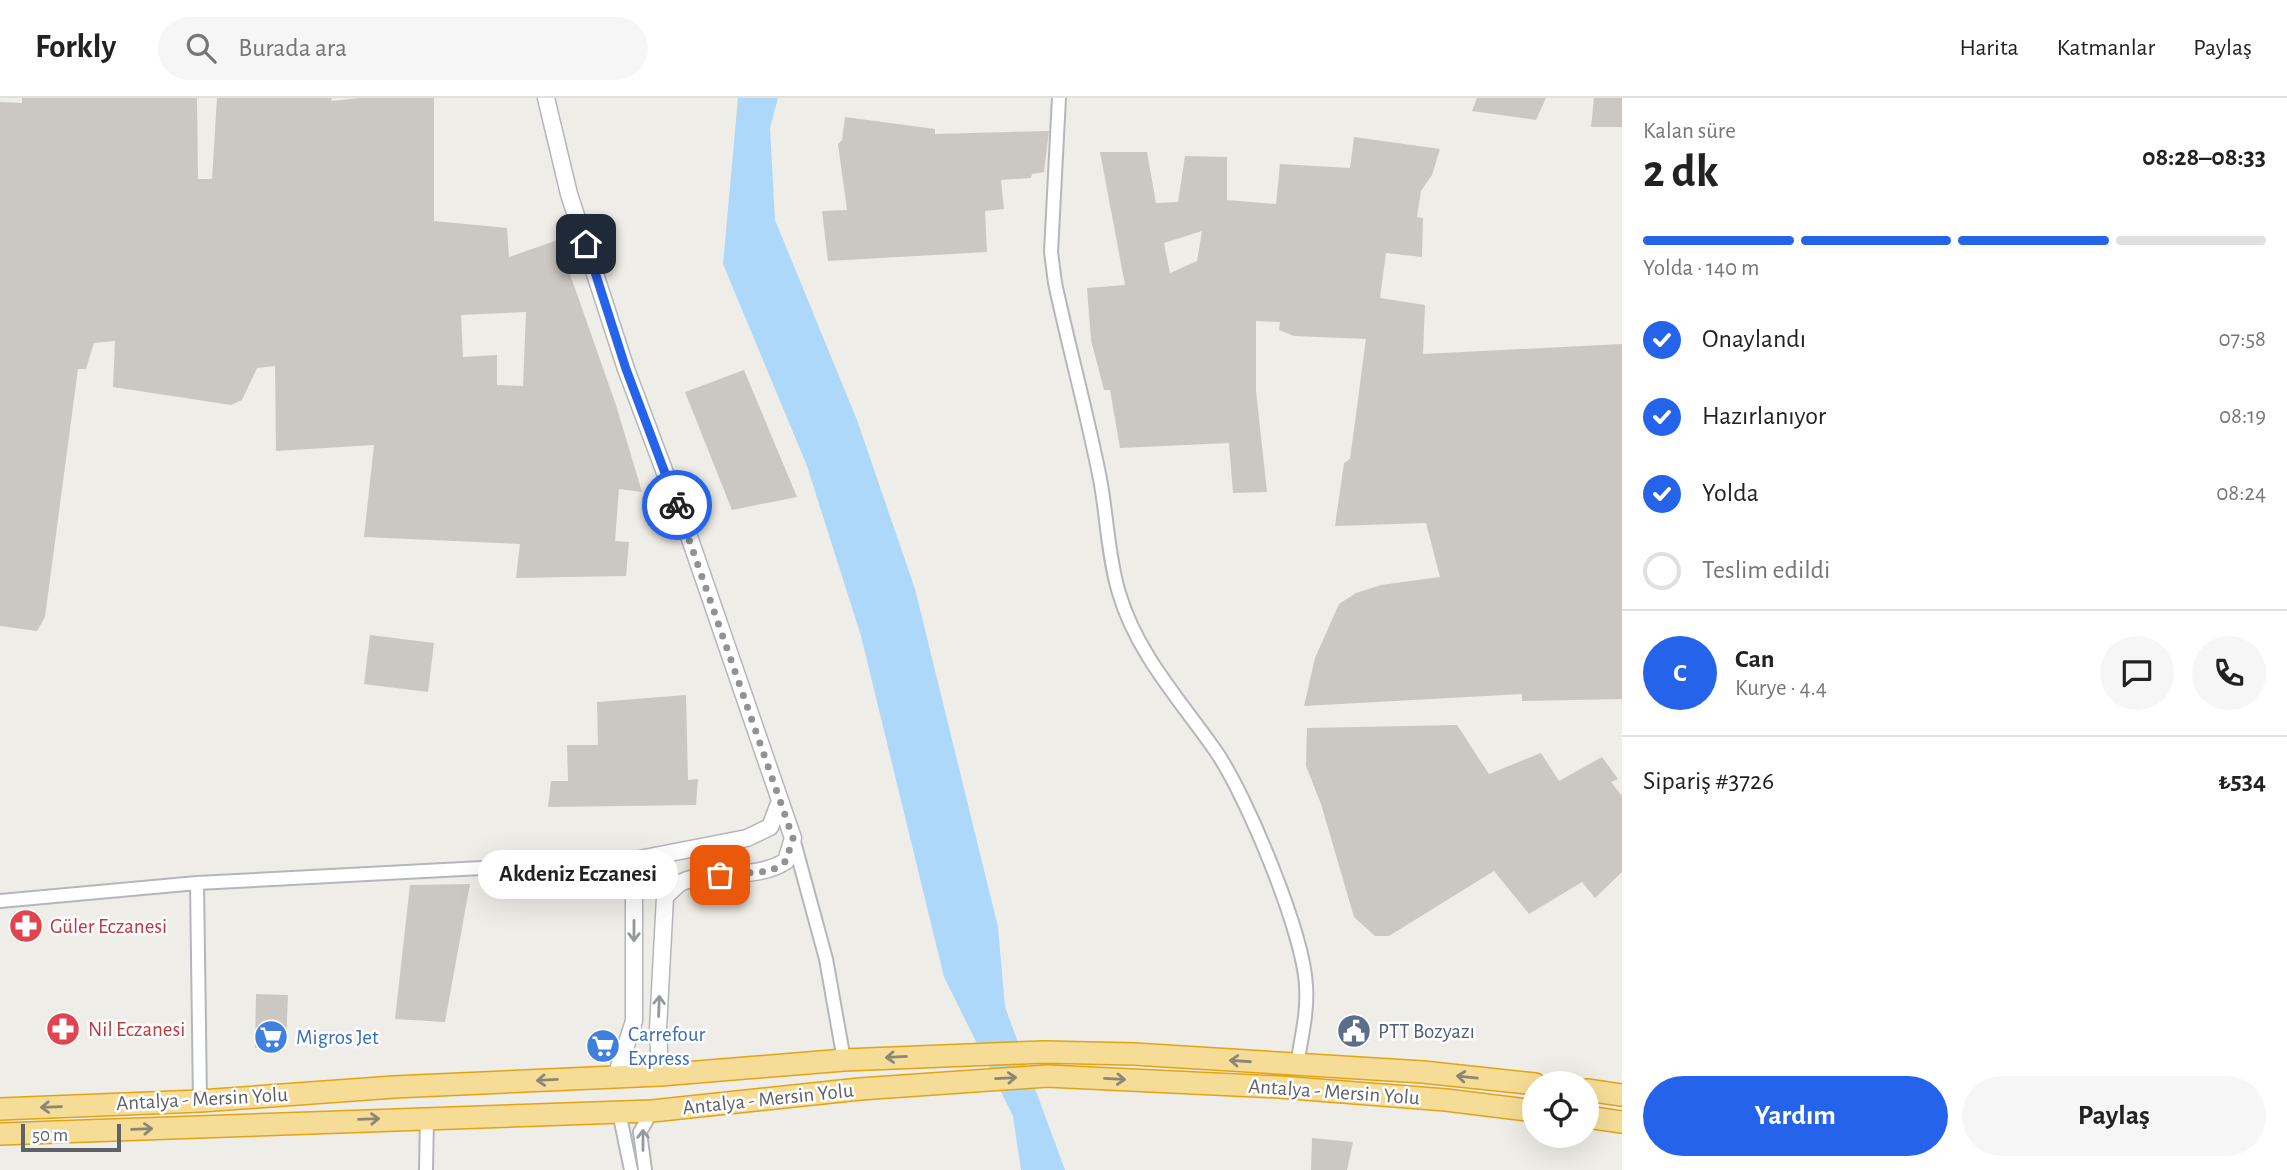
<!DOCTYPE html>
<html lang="tr">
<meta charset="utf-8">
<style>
body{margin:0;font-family:"Alegreya Sans",sans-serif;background:#f6f6f6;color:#222;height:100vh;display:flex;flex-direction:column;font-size:26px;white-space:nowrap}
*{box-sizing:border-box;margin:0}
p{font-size:23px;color:#767676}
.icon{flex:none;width:38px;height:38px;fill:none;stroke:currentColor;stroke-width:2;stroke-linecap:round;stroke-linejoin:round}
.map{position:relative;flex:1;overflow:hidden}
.panel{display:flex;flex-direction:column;background:#fff;width:665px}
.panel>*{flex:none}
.buttons{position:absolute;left:1522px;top:973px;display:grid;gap:14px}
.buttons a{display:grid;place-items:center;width:77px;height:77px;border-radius:50%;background:#fff;box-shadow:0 7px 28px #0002;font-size:35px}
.scale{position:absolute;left:21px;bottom:18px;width:100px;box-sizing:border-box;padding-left:7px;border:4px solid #5e6266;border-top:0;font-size:19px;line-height:24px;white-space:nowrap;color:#5e6266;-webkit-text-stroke:5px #fff;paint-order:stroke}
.pin{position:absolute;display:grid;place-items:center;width:60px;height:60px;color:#fff;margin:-30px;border-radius:14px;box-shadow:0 4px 10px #0006}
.courier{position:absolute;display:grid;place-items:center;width:70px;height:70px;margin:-35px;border:5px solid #2563eb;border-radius:50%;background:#fff;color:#222;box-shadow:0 2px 9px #0007}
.bubble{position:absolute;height:49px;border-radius:24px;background:#fff;box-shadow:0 7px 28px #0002;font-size:23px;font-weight:700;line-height:49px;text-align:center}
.summary em{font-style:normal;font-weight:700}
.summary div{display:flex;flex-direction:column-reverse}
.summary{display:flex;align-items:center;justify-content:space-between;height:119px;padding:0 21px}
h1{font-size:46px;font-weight:700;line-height:52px}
.bar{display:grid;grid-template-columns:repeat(4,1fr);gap:10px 7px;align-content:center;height:84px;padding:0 21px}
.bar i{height:9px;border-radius:5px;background:#e0e0e0}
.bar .on{background:#2563eb}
.bar p{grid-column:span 4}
.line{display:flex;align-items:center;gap:18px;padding:0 21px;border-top:2px solid #e0e0e0}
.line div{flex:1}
.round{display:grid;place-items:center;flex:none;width:74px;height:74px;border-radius:37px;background:#f6f6f6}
ol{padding:0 21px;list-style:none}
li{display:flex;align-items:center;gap:21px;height:77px}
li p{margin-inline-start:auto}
li .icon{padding:7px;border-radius:50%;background:#2563eb;color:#fff;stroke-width:4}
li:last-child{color:#767676}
li i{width:38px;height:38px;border:4px solid #e0e0e0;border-radius:50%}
.primary-button{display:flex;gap:14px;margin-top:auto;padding:14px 21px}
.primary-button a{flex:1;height:80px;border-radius:42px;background:#2563eb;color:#fff;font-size:28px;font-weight:700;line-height:80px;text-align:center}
.primary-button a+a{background:#f6f6f6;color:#222}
header{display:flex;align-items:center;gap:42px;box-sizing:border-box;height:98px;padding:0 35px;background:#fff;border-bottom:2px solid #e0e0e0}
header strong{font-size:33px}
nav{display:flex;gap:38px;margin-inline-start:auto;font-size:24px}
.search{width:490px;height:63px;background:#f6f6f6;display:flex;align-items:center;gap:18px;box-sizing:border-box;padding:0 24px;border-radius:38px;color:#767676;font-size:26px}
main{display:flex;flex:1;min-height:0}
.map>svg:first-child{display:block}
</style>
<header>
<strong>Forkly</strong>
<div class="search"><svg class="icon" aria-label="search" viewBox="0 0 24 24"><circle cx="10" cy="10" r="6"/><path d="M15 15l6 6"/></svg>Burada ara</div>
<nav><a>Harita</a><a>Katmanlar</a><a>Paylaş</a></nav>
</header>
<main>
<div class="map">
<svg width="1622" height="1072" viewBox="0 0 1622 1072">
<rect width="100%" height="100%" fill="#efede7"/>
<!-- water -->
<path fill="#add8f9" d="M738 0H778L770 30 775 122 857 322 915 491 998 829 1005 909 1065 1072H1021L1013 1018 944 879 861 538 807 368 723 166Z"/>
<!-- building -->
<path fill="#cbc8c4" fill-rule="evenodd" d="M22 0H197L198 81H212L217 0H332L331 3 360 0H434V123L507 130 509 159 558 142 616 307 642 394 619 391 615 443 629 444 626 478 516 480 520 446 364 439 374 347 276 353 275 268 257 270 242 302 231 307 113 289 115 243 94 245 86 271H78L45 519 37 533 0 528V4L22 5ZM526 214 523 288 497 287V257L463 259 461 217Z
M1477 0H1546L1536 22 1472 13Z
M1594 0H1622V29H1591Z
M845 19 935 31V36L1049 33 1044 74 1032 76 1031 80 1001 82 1004 111 985 113 987 154 828 163 822 113 847 112 838 46 842 42Z
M1354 39 1440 51 1432 77 1421 93 1417 119 1423 120 1422 159 1386 155 1380 200 1425 207 1423 256 1622 246V601L1522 603V596L1304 608 1315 560 1339 506 1356 495 1381 487 1440 479 1426 425 1335 428 1344 365 1350 361 1366 241 1294 238 1279 232 1280 224 1256 223V293L1267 394 1233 395 1229 345 1120 350 1110 292H1104L1091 242 1087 190 1125 187 1100 54H1147L1156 105 1178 104 1185 58 1227 59V102L1276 106 1280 66 1350 70ZM1202 133 1197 163 1170 175 1164 145Z
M744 272 797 399 732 412 685 294Z
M370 537 434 545 428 594 364 586Z
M686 597 688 682 698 681 696 707 548 709 551 683H568L567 647H598L597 604Z
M1457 627 1489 676 1541 655 1559 683 1602 659 1618 681 1611 684 1622 698V774L1595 800 1582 784 1529 816 1494 773 1389 838H1375L1354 819 1321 706 1306 668 1307 630Z
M470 786 445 924 395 921 410 787Z
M256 896 288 897 286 948 255 950Z
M1312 1040 1353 1044 1347 1072H1311Z"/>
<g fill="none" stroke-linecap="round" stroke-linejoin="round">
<!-- street casing -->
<g stroke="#b4b7ba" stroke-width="16">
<path id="street" d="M1059 0 1051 154 1055 185C1069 250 1087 315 1100 381 1107 418 1108 459 1119 495 1137 556 1180 602 1215 652 1246 696 1304 836 1306 888 1308 914 1301 941 1297 967
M793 740 826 861 844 962
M197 785 200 1003
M0 803 197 785 634 762
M619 1014 631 1072
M426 1072 427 1019
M645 1072 640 1034 652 1013"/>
</g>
<!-- secondary casing -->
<g stroke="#b3b6ba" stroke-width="19">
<path id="secondary" d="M546 0 569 96 626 271 691 444 793 740 786 763C755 783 715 770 682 784 676 787 670 794 665 799L658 931 660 977
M616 978 634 923V762L747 740 770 729 780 703"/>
</g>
<!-- highway casing -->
<g stroke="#e5a211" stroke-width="24">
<path id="highway" d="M1587 992 1622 997
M0 1011 200 1003 394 989 660 977 844 962 1044 954 1134 956 1423 974 1535 986
M1587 1019 1622 1024
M0 1036 652 1013 860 991 1047 978 1279 989 1446 1002 1535 1013"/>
</g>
<!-- street -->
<use href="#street" stroke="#fff" stroke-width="12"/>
<!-- secondary -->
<use href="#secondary" stroke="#fff" stroke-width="16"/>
<!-- highway -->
<use href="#highway" stroke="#f6dd97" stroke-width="21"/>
</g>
<!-- one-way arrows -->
<defs><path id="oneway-shaft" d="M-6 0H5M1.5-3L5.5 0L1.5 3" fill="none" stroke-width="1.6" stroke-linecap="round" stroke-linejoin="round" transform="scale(1.75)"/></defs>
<g stroke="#96999c">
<use href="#oneway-shaft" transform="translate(634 833) rotate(90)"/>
<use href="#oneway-shaft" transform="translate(659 908) rotate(-88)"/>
<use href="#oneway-shaft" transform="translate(643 1042) rotate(-90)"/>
</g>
<g stroke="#8c8775">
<use href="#oneway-shaft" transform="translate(896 959) rotate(177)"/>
<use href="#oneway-shaft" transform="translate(1240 963) rotate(-176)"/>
<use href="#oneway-shaft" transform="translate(1467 979) rotate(-174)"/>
<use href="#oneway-shaft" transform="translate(1006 980) rotate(-3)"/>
<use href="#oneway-shaft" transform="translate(1115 981) rotate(3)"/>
<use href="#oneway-shaft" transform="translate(547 982) rotate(177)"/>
<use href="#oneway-shaft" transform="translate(51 1009) rotate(178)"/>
<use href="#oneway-shaft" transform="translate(369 1021) rotate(-2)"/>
<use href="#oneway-shaft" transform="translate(142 1031) rotate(-2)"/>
</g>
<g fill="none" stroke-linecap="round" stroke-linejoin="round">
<!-- done -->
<path stroke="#919393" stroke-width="7" stroke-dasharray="0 12.6" d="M677 407 793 740 786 763 771 773 720 777"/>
<!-- route -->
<path stroke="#2563eb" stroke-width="9" d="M586 146 626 271 677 407"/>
</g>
<!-- icons -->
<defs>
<g id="pharmacy-disc" transform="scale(1.75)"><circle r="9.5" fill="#e0444e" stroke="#fff"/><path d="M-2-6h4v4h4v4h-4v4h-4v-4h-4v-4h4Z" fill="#fff"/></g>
<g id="civic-disc" transform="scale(1.75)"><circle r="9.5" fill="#5c6f8a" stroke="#fff"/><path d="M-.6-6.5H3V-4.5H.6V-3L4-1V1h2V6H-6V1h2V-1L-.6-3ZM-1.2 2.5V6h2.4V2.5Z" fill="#fff"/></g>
<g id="supermarket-disc" transform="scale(1.75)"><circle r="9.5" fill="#3f7fe0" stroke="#fff"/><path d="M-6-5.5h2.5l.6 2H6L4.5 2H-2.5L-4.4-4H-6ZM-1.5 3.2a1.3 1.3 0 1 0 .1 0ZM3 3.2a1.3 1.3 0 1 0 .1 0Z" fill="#fff"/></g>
</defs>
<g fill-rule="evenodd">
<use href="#pharmacy-disc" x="26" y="828"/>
<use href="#pharmacy-disc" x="63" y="931"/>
<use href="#civic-disc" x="1354" y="933"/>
<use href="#supermarket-disc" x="271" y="939"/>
<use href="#supermarket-disc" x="603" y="948"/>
</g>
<g text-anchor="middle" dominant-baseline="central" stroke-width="5" stroke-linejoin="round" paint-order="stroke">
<!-- health labels -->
<g font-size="21" fill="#be3a42" stroke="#fff" text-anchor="start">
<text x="50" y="828">Güler Eczanesi</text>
<text x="88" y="931">Nil Eczanesi</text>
</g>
<!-- service labels -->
<g font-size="21" fill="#4e5e75" stroke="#fff" text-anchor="start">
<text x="1378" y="933">PTT Bozyazı</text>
</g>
<!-- shop labels -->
<g font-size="21" fill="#366cbe" stroke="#fff" text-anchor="start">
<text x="628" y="936">Carrefour<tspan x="628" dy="24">Express</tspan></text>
<text x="296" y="939">Migros Jet</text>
</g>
<!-- street labels -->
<g font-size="21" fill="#5e6266" stroke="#fff">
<text transform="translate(1334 994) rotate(4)">Antalya - Mersin Yolu</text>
<text transform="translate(202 1001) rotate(-3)">Antalya - Mersin Yolu</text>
<text transform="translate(768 1001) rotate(-6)">Antalya - Mersin Yolu</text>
</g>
</g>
</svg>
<div class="buttons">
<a><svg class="icon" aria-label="locate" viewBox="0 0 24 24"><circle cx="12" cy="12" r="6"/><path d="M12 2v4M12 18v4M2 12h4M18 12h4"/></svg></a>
</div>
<div class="scale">50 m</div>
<div class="pin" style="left:720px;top:777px;background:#ea580c"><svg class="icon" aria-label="bag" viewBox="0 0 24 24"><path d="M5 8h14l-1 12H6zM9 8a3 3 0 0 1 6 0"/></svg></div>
<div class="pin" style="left:586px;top:146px;background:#1f2937"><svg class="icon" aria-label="home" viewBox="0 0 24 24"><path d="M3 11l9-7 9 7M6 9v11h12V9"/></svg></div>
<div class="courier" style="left:677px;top:407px"><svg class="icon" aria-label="bike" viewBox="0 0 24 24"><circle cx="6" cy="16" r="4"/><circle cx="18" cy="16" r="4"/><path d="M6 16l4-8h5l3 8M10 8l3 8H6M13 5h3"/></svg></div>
<div class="bubble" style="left:478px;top:752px;width:200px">Akdeniz Eczanesi</div>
</div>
<section class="panel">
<div class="summary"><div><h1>2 dk</h1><p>Kalan süre</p></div><em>08:28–08:33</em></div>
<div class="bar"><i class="on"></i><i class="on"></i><i class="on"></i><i></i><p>Yolda · 140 m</p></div>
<ol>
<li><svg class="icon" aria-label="check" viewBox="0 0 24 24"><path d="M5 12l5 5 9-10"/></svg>Onaylandı<p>07:58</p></li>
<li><svg class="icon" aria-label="check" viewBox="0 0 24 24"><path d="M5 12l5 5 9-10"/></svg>Hazırlanıyor<p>08:19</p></li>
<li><svg class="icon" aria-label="check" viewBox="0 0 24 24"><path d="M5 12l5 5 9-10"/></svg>Yolda<p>08:24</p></li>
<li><i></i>Teslim edildi</li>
</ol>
<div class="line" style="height:126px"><b class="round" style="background:#2563eb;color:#fff">C</b><div><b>Can</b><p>Kurye · 4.4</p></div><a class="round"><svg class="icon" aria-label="chat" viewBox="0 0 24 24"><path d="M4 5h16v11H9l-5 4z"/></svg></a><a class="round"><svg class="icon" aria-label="phone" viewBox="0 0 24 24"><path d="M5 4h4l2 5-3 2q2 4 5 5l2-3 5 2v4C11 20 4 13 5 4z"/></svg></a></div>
<div class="line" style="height:91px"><div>Sipariş #3726</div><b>₺534</b></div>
<div class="primary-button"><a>Yardım</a><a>Paylaş</a></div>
</section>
</main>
